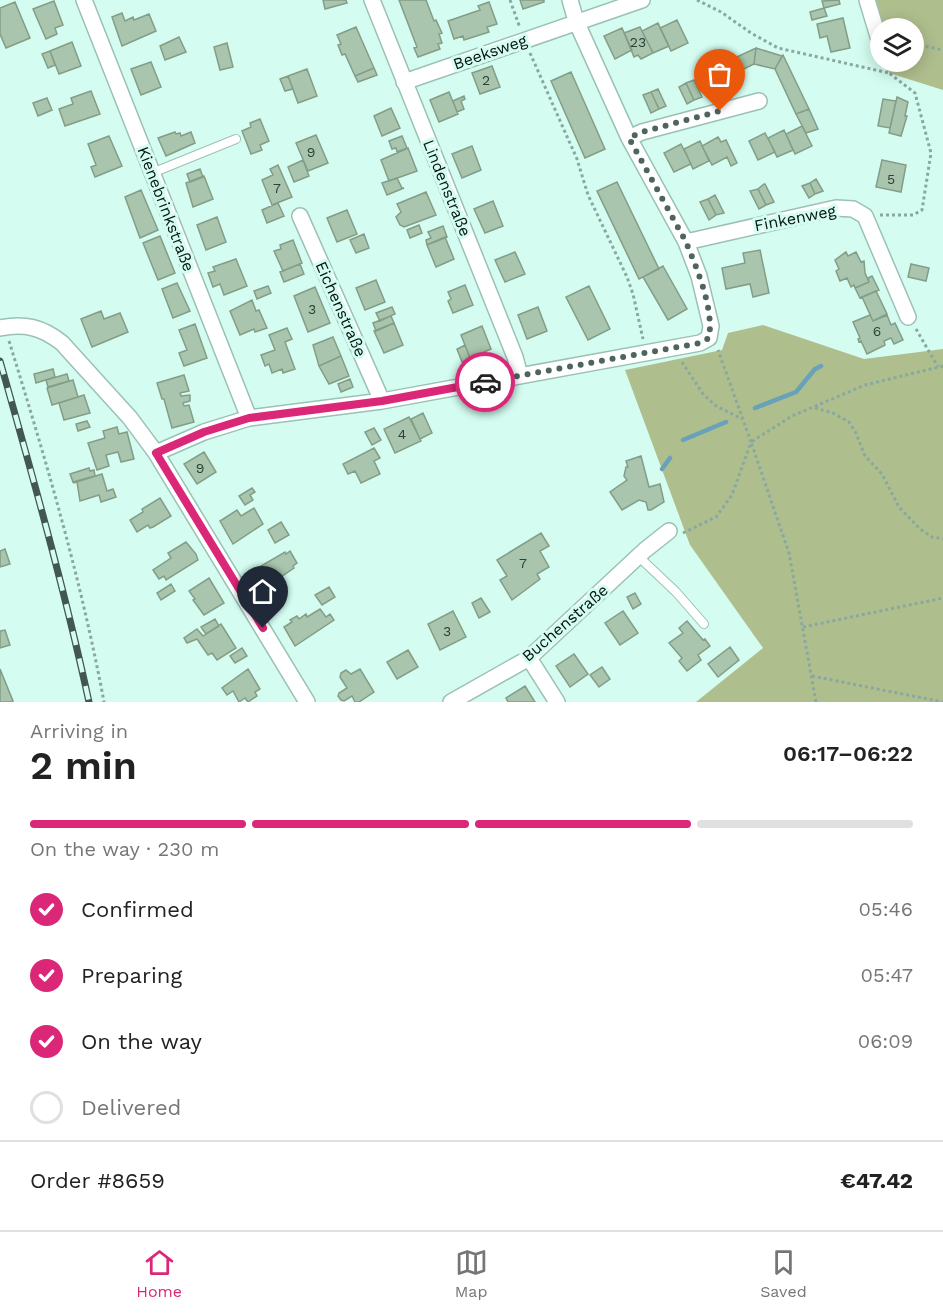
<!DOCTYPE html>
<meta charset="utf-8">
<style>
body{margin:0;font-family:"Work Sans",sans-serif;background:#f6f6f6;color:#222;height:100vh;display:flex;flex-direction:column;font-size:22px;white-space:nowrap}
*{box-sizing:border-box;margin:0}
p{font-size:20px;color:#767676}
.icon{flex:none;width:33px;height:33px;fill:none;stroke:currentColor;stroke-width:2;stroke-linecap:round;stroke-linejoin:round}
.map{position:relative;height:702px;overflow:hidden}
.details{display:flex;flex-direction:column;background:#fff;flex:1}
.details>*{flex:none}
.tools{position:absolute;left:870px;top:18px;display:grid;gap:12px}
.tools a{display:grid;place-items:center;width:54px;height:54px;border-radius:50%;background:#fff;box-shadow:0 3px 15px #0003;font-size:30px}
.pin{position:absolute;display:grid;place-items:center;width:51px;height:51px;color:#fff;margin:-62px -26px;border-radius:50% 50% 50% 0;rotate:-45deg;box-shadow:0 0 6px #0007}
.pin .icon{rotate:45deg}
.courier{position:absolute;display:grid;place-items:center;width:60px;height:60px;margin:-30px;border:4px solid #db2777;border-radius:50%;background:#fff;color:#222;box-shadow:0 2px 8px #0007}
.summary em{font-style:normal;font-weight:600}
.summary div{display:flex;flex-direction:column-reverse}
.summary{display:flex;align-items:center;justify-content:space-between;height:102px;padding:0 30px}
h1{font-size:39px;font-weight:600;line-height:45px}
.bar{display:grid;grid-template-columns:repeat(4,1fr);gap:9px 6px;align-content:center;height:72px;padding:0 30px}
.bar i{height:8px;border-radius:4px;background:#e0e0e0}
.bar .active{background:#db2777}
.bar p{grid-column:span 4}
.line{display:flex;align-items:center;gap:15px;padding:0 30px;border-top:2px solid #e0e0e0}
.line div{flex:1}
ol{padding:0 30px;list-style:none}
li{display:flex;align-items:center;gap:18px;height:66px}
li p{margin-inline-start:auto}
li .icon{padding:6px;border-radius:50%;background:#db2777;color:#fff;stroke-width:4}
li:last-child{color:#767676}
li i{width:33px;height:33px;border:3px solid #e0e0e0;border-radius:50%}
.tab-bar{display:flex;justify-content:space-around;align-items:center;height:84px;border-top:2px solid #e0e0e0;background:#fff;font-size:16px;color:#767676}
.tab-bar a{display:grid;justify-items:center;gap:3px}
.tab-bar .active{color:#db2777}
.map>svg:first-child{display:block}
</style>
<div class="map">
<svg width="943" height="702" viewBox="0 0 943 702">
<rect width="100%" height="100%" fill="#d4fcf0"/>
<!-- forest -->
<path fill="#afbe8d" d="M870 0H943V90L889 73 886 62H914V28H880Z
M763 325 864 359 943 349V702H696L763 648 690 545 625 370 722 350 728 333Z"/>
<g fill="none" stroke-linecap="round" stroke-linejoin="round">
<!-- stream -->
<path stroke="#69a1ba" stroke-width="4.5" d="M755 408 796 392 815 369 821 366
M683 440 726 422
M662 469 670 458"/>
</g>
<!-- building -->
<path fill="#a9c5ad" stroke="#839d87" stroke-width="1.5" d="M323 0H346L347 3 325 9Z
M399 0H426L434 21 436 20 442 33 439 34 442 43 438 44 440 49 418 57 414 48 417 47Z
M520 0H544V2L523 9Z
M839 0 840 4 824 8 822 1Z
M54 1 63 25 55 28 57 34 46 39 33 9Z
M15 2 30 38 6 48 0 34V8Z
M489 2 497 24 487 27 489 32 464 40 463 36 454 39 448 21 480 10 478 6Z
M824 8 827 16 812 20 810 12Z
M122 13 125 21 133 17 134 20 149 14 156 31 122 46 112 17Z
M843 18 850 48 831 52 827 36 820 38 817 24Z
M677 20 688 43 671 51 660 28Z
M658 23 669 46 653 53 642 31Z
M356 27 374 68 355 76 345 54 342 55 338 45 341 44 337 35Z
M640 27 653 53 641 59 638 55 634 57 624 33Z
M622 28 632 50 615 59 604 36Z
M179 37 186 52 165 60 160 46Z
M72 42 81 66 59 74 50 51Z
M227 43 233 67 220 70 214 47Z
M756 48 754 64 721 80 715 67Z
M756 48 782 56 775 69 754 64Z
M50 51 55 65 48 68 42 54Z
M783 55 809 109 796 114 775 69Z
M151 62 161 87 141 95 131 69Z
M492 66 500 87 480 94 472 73Z
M715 67 721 80 714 83 709 70Z
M374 68 377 75 358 82 355 76Z
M307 69 317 96 298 103 288 76Z
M571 72 605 149 585 158 551 81Z
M288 76 293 89 285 91 280 79Z
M694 80 702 97 694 100 686 83Z
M686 83 694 100 687 104 679 87Z
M658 89 666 106 659 109 651 92Z
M91 91 100 114 65 126 59 109 73 104 71 98Z
M449 92 458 114 439 122 430 100Z
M651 92 659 109 651 113 643 95Z
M464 96 465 99 461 101 464 109 457 112 453 101Z
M897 97 908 102 905 116H907L901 136 889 133Z
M47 98 52 110 38 116 33 103Z
M883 99 896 101 890 128 878 126Z
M391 108 400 128 382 136 374 116Z
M809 109 818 129 806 133 796 114Z
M260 119 269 141 260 145 262 150 251 154 242 131 251 127 250 123Z
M802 126 812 146 795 154 786 134Z
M784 130 793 150 777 157 768 138Z
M175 132 176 134 180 133 181 136 191 132 195 143 166 156 158 138Z
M765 133 775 152 758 160 749 141Z
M316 135 328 163 308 171 296 143Z
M109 136 122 166 95 177 91 167 96 165 88 144Z
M402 136 407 148 397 152 396 148 392 149 389 141Z
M718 137 721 142 726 140 737 163 731 166 727 157 712 165 702 146Z
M700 141 709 161 693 169 684 149Z
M681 144 691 164 674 172 664 153Z
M472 146 481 170 462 178 452 154Z
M408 148 417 171 389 181 381 160Z
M303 160 309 176 294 182 288 167Z
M882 160 906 165 901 192 876 187Z
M278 165 292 197 272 205 262 180 273 175 270 169Z
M200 169 203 177 190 182 187 174Z
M204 176 213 199 193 207 186 183Z
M397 178 402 188H404L387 195 382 183Z
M816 179 823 191 815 194 810 183Z
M617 182 659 269 639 279 597 191Z
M810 183 815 194 809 198 802 186Z
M764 184H765L774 202 766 205 758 189Z
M758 189 766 205 759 209 750 191Z
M141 190 158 230 140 238 125 197Z
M426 192 436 215 404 227 400 225 396 217 401 212 397 204Z
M715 195 724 213 716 215 708 199Z
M708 199 716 215 709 220 700 202Z
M493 201 503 226 485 233 474 209Z
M278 203 284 216 267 223 262 210Z
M347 210 357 234 337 242 327 218Z
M217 217 226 242 206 250 197 225Z
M419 225 422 233 410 238 407 230Z
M443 226 447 237 427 245 426 240 431 238 428 232Z
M364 234 369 248 356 253 350 240Z
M160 236 175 273 158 280 143 243Z
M445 237 454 259 436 267 427 245Z
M293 240 302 263 283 271 274 251 281 249 280 245Z
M760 250 769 293 753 297 750 284 726 289 722 268 745 263 743 253Z
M515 252 525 274 505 282 495 260Z
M846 252 848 256 856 252 861 262 864 261 865 273 869 282 855 288 854 285 851 287 847 278 840 281 836 271 839 269 835 260Z
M236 259 247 286 224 295 220 284 213 287 208 273 215 271 213 267Z
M300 264 304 274 284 282 280 272Z
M911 264 929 268 926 281 908 277Z
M663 266 687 309 668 320 643 277Z
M872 276 879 290 860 298 855 288 869 282 868 278Z
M376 280 385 302 365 310 356 288Z
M177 283 190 311 173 318 162 289Z
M465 285 473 305 453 313 448 301 451 299 448 292Z
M268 286 271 293 257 299 254 291Z
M589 286 610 329 588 340 566 297Z
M315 287 330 323 308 332 294 296Z
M876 291 887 314 873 321 862 297Z
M252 300 256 311 259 310 267 328 255 332 254 329 240 335 230 311Z
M392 307 395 314 380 321 376 313Z
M538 307 547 331 527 339 518 315Z
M101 311 104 319 120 313 128 332 92 347 81 319Z
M870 315 873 321 887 315 891 325 895 323 903 340 894 344 891 338 884 341 885 345 867 354 861 341 859 342 858 339 860 338 853 322Z
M391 316 394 323 376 331 373 323Z
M394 323 403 345 384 353 374 331Z
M195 324 207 358 184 366 179 353 187 350 179 330Z
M482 326 491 349 470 358 461 335Z
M287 328 292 339 285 342 295 369 283 373 282 369 272 373 269 364 265 366 261 355 275 350 269 335Z
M333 337 341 356 319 366 313 345Z
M465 345 470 358 462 362 457 349Z
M341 356 349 376 329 384 319 366Z
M53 369 55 377 36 383 34 374Z
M67 374 69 381 48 387 46 380Z
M184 375 189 391 180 393 181 396 190 395V401L183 403 184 406 189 405 194 422 172 428 164 399H162L157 383Z
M350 379 353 387 341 392 338 384Z
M73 380 78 397 52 405 47 388Z
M84 395 90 413 64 420 59 403Z
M423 413 432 433 420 439 411 419Z
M409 417 421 441 395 453 384 429Z
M87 421 90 427 78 431 76 424Z
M117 427 119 434 127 432 134 459 121 462 118 452 106 455 109 466 97 470 88 443 105 438 103 431Z
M374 428 381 440 372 445 365 432Z
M374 448 380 458 374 461 380 474 361 483 355 471 348 474 343 464Z
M204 452 216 472 197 484 184 464Z
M641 456 649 487 660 484 664 502 651 510H648L646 502 639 500 622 510 610 492 627 480 624 476 626 467H628L626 461Z
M89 468 90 471 94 470 95 476 73 482 70 474Z
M102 474 107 491 113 489 116 497 101 502 99 495 80 501 77 482 73 483Z
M252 488 255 492 250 495 253 500 245 505 239 496Z
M160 498 171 516 153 527 150 528 148 525 137 532 130 520 143 512 142 509Z
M254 508 263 524 233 544 220 521 237 510 241 516Z
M281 522 289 535 275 543 268 530Z
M541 533 549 546 540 551 549 567 537 574 540 579 512 600 500 580 507 576 497 560Z
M186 542 196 554 198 560 166 580 164 576 159 579 153 570 171 558 168 553Z
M5 549 10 564 0 567V551Z
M290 551 297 563 293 566 294 568 281 577 282 579 263 591 251 572 285 552 286 554Z
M209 578 224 603 204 615 193 600 195 599 189 591Z
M171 584 175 591 161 600 157 593Z
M329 587 335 597 322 605 315 595Z
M635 593 641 604 633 609 627 597Z
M481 598 490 612 479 618 472 603Z
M320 609 326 617 330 614 334 620 295 646 284 627 292 622 290 620 297 616 299 619 306 614 307 617Z
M453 611 466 637 440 650 428 624Z
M623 611 638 633 620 645 605 623Z
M215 619 219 626 206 634 201 627Z
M687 621 703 640 705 639 710 646 698 655 701 660 687 671 679 661 682 658 669 643 683 633 679 628Z
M221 624 236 648 217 660 212 653 208 655 197 639 187 643 184 638 197 629 203 636Z
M5 630 10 645 0 648V631Z
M730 647 739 660 718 677 708 664Z
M242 648 247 656 235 663 230 656Z
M408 650 418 667 397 679 387 662Z
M574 654 588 674 570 687 556 666Z
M602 667 610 679 599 687 590 675Z
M0 669 13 701 11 702H0Z
M248 669 260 689 255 692 257 696 248 702 245 698 239 702 233 691 227 695 222 688Z
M360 669 374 692 359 702H355L352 696 344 701 341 700 338 696 339 693 347 688 340 677 341 673 346 670 351 674Z
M525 686 535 702H508L506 698Z"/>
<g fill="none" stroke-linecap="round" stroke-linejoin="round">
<!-- lane casing -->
<g stroke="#9bc1b6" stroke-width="10">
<path id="lane" d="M152 173 236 139
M638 556 676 592 704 624"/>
</g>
<!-- street casing -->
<g stroke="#9bc1b6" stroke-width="18">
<path id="street" d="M84 0 249 418
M372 0 515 357 520 376
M867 0 880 43
M404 82 642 0
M629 138 642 132 759 101
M300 216 382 401
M686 242 836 208 853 209 865 216 908 317
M0 328C24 323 42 327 62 343L130 418 156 453 307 702
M156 453 204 432 249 418 382 401 700 343 709 338 711 326 699 276 686 242 629 138 576 21 570 0
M529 658 557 702
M451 702 529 658 645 550 669 531"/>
</g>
<!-- path -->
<path stroke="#89a89f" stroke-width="3" stroke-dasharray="3 3" stroke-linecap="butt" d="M510 0 520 28
M697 0 721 12 751 33 778 48 889 73
M914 44 943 50
M530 53 577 159 588 195 627 277 633 294 643 339
M880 215H913L922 210 931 153 915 93 889 73 886 62
M916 329 938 367
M9 341C46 460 81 579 104 702
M682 362 703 394 716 406 742 419
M815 408 833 413 849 422 856 433 865 456 882 474 899 507 920 529 932 537 943 539
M683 533 716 517 732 495 751 442 718 350
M803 627 943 598
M812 676 943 702
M816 702 789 553 751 442 792 416 865 385 943 366"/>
<!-- lane -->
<use href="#lane" stroke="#fff" stroke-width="8"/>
<!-- street -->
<use href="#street" stroke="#fff" stroke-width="15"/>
<!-- rail casing -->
<g stroke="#425751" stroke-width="7">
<path id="rail" d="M0 361C32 474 64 587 89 702"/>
</g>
<!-- rail -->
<use href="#rail" stroke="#d4fcf0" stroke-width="4.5" stroke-dasharray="14" stroke-linecap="butt"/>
</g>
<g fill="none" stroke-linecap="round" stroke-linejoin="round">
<!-- done -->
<path stroke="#4e655e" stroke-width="6" stroke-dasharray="0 10.8" d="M485 382 700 343 709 338C714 308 697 269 686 242L629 138 642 132 720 111"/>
<!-- route -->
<path stroke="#db2777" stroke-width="8" d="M263 628 156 453 204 432 249 418 382 401 485 382"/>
</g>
<g text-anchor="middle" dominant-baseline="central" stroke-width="6" stroke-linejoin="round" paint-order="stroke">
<!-- number labels -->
<g font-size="14" fill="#2f4037">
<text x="638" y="42">23</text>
<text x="486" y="80">2</text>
<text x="311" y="152">9</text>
<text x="891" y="179">5</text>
<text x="277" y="188">7</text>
<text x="312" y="309">3</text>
<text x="877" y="331">6</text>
<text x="402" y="434">4</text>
<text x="200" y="468">9</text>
<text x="523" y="563">7</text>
<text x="447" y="631">3</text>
</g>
<!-- street labels -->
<g font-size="16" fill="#061410" stroke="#d4fcf0">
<text transform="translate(490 52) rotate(-19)">Beeksweg</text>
<text transform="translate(447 188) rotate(68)">Lindenstraße</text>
<text transform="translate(166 209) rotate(69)">Kienebrinkstraße</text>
<text transform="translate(795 218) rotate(-11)">Finkenweg</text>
<text transform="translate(341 309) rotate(66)">Eichenstraße</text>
<text transform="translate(565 623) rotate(-41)">Buchenstraße</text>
</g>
</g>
</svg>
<div class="tools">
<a><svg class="icon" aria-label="layers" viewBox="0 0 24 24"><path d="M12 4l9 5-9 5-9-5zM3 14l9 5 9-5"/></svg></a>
</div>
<div class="pin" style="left:720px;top:111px;background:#ea580c"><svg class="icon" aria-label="bag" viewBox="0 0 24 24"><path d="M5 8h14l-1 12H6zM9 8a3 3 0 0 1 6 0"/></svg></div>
<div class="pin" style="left:263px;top:628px;background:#1f2937"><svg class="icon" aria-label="home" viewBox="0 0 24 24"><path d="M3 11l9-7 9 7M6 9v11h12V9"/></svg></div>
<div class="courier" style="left:485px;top:382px"><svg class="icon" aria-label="car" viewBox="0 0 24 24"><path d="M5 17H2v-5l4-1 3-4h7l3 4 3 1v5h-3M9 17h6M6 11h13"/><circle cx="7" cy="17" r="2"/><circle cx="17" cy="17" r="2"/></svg></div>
</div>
<section class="details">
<div class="summary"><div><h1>2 min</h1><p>Arriving in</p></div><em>06:17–06:22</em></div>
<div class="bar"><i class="active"></i><i class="active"></i><i class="active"></i><i></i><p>On the way · 230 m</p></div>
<ol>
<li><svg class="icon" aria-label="check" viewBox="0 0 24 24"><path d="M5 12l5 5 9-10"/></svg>Confirmed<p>05:46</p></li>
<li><svg class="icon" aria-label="check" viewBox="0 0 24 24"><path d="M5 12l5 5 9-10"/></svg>Preparing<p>05:47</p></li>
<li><svg class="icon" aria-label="check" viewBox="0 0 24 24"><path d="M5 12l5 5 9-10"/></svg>On the way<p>06:09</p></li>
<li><i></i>Delivered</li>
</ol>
<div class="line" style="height:78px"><div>Order #8659</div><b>€47.42</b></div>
</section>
<nav class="tab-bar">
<a class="active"><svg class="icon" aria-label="home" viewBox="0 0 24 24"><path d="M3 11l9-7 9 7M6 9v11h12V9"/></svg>Home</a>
<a><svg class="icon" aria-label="map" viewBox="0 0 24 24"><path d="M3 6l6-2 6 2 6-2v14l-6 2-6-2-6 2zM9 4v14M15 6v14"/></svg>Map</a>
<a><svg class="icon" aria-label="saved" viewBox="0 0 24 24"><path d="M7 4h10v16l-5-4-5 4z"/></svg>Saved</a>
</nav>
